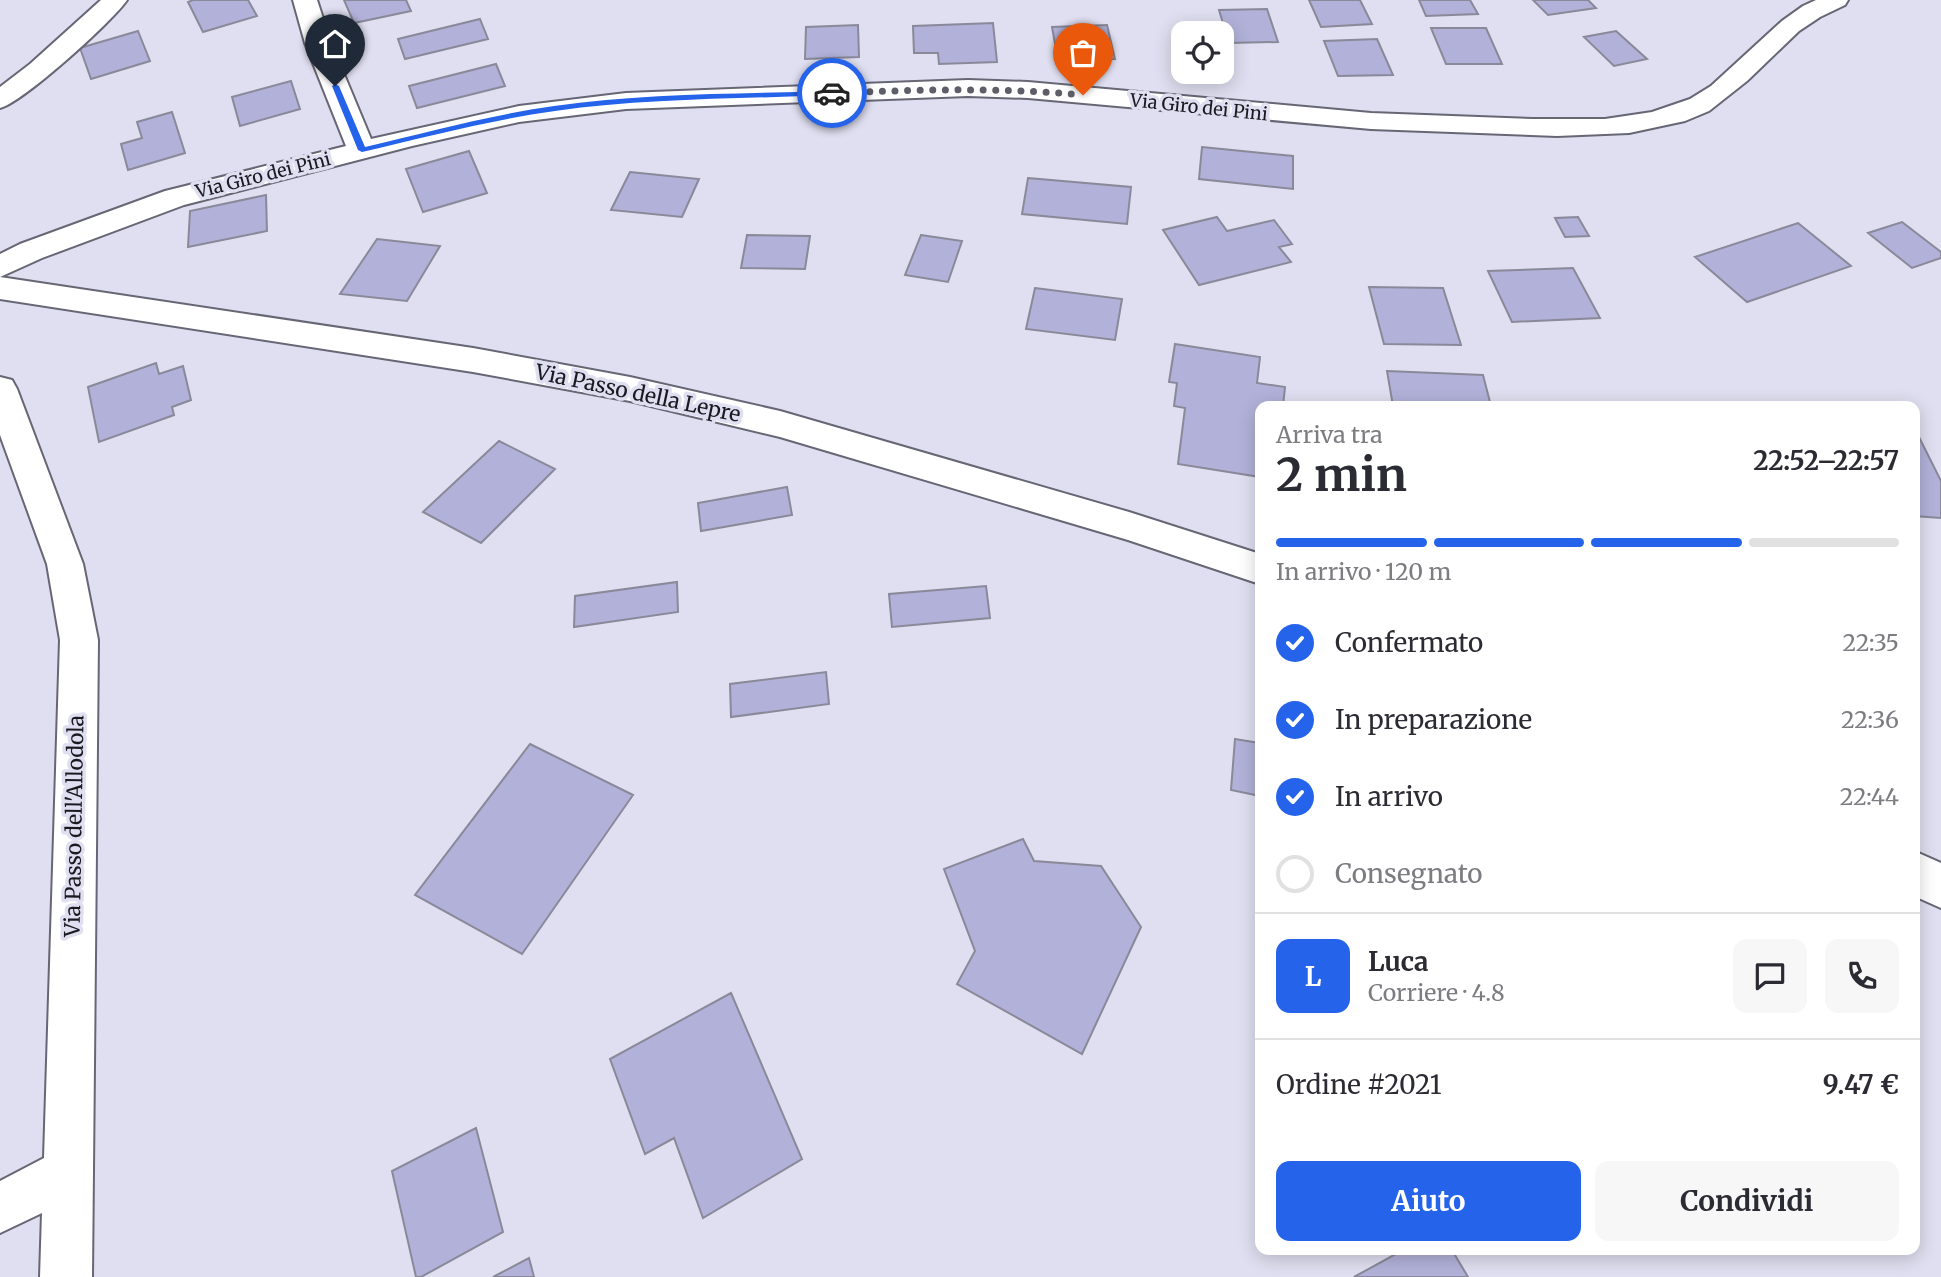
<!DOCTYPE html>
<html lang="it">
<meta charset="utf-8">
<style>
body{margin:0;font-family:Merriweather,serif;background:#f7f7f7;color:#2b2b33;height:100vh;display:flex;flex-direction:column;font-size:26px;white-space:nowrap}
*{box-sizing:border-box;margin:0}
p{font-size:23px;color:#7c7c81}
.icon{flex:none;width:38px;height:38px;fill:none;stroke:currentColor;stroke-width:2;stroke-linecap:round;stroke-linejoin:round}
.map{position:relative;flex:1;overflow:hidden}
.details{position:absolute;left:1255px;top:401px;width:665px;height:854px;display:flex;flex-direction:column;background:#fff;border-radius:14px;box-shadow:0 4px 18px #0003}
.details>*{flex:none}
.buttons{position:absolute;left:1171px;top:21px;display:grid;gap:14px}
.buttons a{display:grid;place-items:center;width:63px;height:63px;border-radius:14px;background:#fff;box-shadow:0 4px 18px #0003;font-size:35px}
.pin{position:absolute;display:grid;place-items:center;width:60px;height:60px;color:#fff;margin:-72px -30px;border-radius:50% 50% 50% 0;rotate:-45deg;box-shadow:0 0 7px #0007}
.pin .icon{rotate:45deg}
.courier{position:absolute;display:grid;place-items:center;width:70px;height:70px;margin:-35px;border:5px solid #2563eb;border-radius:50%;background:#fff;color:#222;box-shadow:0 2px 9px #0007}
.overview em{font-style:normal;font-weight:700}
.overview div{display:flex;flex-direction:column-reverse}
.overview{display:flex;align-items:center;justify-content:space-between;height:119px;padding:0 21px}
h1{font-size:46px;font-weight:700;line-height:52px}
.bar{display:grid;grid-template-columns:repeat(4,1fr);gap:10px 7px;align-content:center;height:84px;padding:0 21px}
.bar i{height:9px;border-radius:5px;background:#e1e1e2}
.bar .active{background:#2563eb}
.bar p{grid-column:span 4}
.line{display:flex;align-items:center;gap:18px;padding:0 21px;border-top:2px solid #e1e1e2}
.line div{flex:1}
.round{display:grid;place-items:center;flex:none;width:74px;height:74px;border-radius:14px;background:#f7f7f7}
ol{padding:0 21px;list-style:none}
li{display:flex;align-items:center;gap:21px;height:77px}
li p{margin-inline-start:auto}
li .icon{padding:7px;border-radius:50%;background:#2563eb;color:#fff;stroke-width:4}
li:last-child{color:#7c7c81}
li i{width:38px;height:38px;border:4px solid #e1e1e2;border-radius:50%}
.primary-button{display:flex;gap:14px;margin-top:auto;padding:14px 21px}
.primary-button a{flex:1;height:80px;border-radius:14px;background:#2563eb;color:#fff;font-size:28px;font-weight:700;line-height:80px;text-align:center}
.primary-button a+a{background:#f7f7f7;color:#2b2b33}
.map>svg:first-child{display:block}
</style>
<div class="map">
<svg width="1941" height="1277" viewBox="0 0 1941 1277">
<rect width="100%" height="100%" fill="#dfdff1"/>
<!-- building -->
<path fill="#b2b1d9" stroke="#898999" stroke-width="2" d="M193 0H248L257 16 203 32 188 2Z
M344 0H406L411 11 354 23Z
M1309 0H1360L1372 24 1321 27Z
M1419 0H1470L1478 14 1426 16Z
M1533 0H1588L1596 8 1548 15Z
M1267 9 1278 42 1229 43 1219 10Z
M480 19 488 39 405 59 398 39Z
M993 23 997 62 939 64 938 53H914L913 26Z
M858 25 859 57 805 59 806 27Z
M1107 25 1115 59 1058 61 1052 27Z
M1431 28H1486L1502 64H1446Z
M138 31 150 61 91 79 80 48Z
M1616 31 1647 59 1614 66 1584 37Z
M1377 39 1393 75 1338 76 1324 41Z
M496 64 505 86 417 108 409 86Z
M291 81 300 109 240 126 232 97Z
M172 112 185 153 128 170 121 144 142 138 137 122Z
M1202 147 1293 156V189L1199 179Z
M469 151 487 193 423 212 406 169Z
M630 172 699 179 682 217 611 210Z
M1028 178 1131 187 1127 224 1022 214Z
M266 195 267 231 188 247 190 211Z
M1217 217 1227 231 1274 220 1292 244 1279 247 1291 262 1199 285 1163 230Z
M1578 217 1589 236 1565 237 1555 218Z
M1902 222 1941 252V258L1912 268 1868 233Z
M1798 223 1851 266 1747 302 1695 257Z
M747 235 810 236 805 269 741 268Z
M921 235 962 241 948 282 905 275Z
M377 239 440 246 407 301 340 294Z
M1573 268 1600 318 1512 322 1488 271Z
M1369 287 1443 288 1461 345 1384 344Z
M1035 288 1122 299 1115 340 1026 329Z
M1175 344 1260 357 1257 383 1285 387 1283 406H1260V477L1178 464 1185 408 1174 406 1177 383 1169 382Z
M156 363 159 374 183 366 191 400 172 407 174 415 99 442 88 387Z
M1387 371 1483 375 1491 406H1393Z
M1914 437H1919L1941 481V518L1914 516Z
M499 441 555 469 481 543 423 512Z
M787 487 792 515 701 531 698 503Z
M677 582 678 612 574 627 575 596Z
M986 586 990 618 892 627 889 594Z
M826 672 829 704 731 717 730 684Z
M1235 739 1260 743V796L1231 790Z
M530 744 633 795 522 954 415 895Z
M1023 839 1034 861 1101 866 1141 927 1082 1054 957 984 975 951 944 869Z
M731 993 802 1159 703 1218 674 1138 645 1154 610 1059Z
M476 1128 503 1232 421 1277H416L392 1171Z
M1403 1250H1452L1468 1277H1354Z
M529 1258 534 1277H493Z"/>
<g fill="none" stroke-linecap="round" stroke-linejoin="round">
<!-- minor casing -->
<g stroke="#676675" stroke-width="4">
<path id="minor" d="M101 0H127C113 21 22 103 0 108V87L30 64Z
M293 0H317L331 43 371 139 519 106 626 93 968 80 1028 82 1371 113 1533 119H1605L1652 112 1690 99 1711 86 1782 21 1803 6 1816 0H1848L1845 5 1820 17 1799 31 1747 81 1709 111 1685 121 1629 133 1557 136 1371 129 1028 98 968 96 626 109 519 122 412 146 184 205 42 258 0 277V254L20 244 165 191 346 146 305 43Z
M0 277 473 348 630 377 780 411 1129 512 1260 554V584L1128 540 780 437 630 401 473 372 0 299Z
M0 377 12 380 17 389 83 564 98 640 92 1277H40L42 1213 0 1233V1181L44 1158 60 640 47 564 0 435Z
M1914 851 1941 863V908L1914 896Z"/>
</g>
<!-- minor -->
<use href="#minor" fill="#fff" fill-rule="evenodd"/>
</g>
<!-- route -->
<path fill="#2563eb" d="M335 84 339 86 365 147C428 132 490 115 554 106 645 93 739 94 832 91L836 93 832 95C740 99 646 98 555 111 490 120 426 137 362 152L358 150 332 86Z"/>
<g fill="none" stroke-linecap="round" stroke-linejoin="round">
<!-- done -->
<path stroke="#5e5e68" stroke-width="7" stroke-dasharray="0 12.6" d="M832 93C916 90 999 87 1083 95"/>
</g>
<g text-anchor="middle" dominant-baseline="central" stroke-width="7" stroke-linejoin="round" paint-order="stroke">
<!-- far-street labels -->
<g font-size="18" fill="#19191f" stroke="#dfdff1">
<text transform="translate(1199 107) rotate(6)">Via Giro dei Pini</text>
<text transform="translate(263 175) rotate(-14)">Via Giro dei Pini</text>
</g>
<!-- street labels -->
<g font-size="21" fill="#19191f" stroke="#dfdff1">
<text transform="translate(638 393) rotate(12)">Via Passo della Lepre</text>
<text transform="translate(74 826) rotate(-89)">Via Passo dell'Allodola</text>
</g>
</g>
</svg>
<div class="buttons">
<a><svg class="icon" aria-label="locate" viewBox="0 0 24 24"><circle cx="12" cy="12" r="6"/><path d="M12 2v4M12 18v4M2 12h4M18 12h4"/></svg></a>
</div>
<div class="pin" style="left:1083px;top:95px;background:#ea580c"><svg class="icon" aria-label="bag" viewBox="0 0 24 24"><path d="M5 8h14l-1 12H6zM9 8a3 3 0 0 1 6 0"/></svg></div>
<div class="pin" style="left:335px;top:86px;background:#1f2937"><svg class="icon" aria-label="home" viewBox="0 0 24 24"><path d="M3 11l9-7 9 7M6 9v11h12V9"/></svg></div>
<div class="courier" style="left:832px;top:93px"><svg class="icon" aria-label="car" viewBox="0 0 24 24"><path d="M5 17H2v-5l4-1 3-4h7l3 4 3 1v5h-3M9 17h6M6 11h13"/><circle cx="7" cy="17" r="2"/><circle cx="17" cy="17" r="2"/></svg></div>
<section class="details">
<div class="overview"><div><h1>2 min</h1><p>Arriva tra</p></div><em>22:52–22:57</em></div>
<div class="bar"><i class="active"></i><i class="active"></i><i class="active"></i><i></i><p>In arrivo · 120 m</p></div>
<ol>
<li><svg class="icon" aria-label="check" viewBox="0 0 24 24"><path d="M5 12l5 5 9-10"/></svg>Confermato<p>22:35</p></li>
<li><svg class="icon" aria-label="check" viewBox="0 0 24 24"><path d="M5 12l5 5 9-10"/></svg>In preparazione<p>22:36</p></li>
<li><svg class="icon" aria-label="check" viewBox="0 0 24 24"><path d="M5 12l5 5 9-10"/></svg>In arrivo<p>22:44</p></li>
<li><i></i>Consegnato</li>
</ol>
<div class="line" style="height:126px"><b class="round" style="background:#2563eb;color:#fff">L</b><div><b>Luca</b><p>Corriere · 4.8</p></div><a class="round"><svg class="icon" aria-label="chat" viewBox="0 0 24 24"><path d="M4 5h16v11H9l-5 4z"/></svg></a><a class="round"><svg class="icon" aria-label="phone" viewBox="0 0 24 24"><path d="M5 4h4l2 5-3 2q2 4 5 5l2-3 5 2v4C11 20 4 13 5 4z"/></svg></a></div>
<div class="line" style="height:91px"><div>Ordine #2021</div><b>9.47 €</b></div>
<div class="primary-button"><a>Aiuto</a><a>Condividi</a></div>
</section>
</div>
